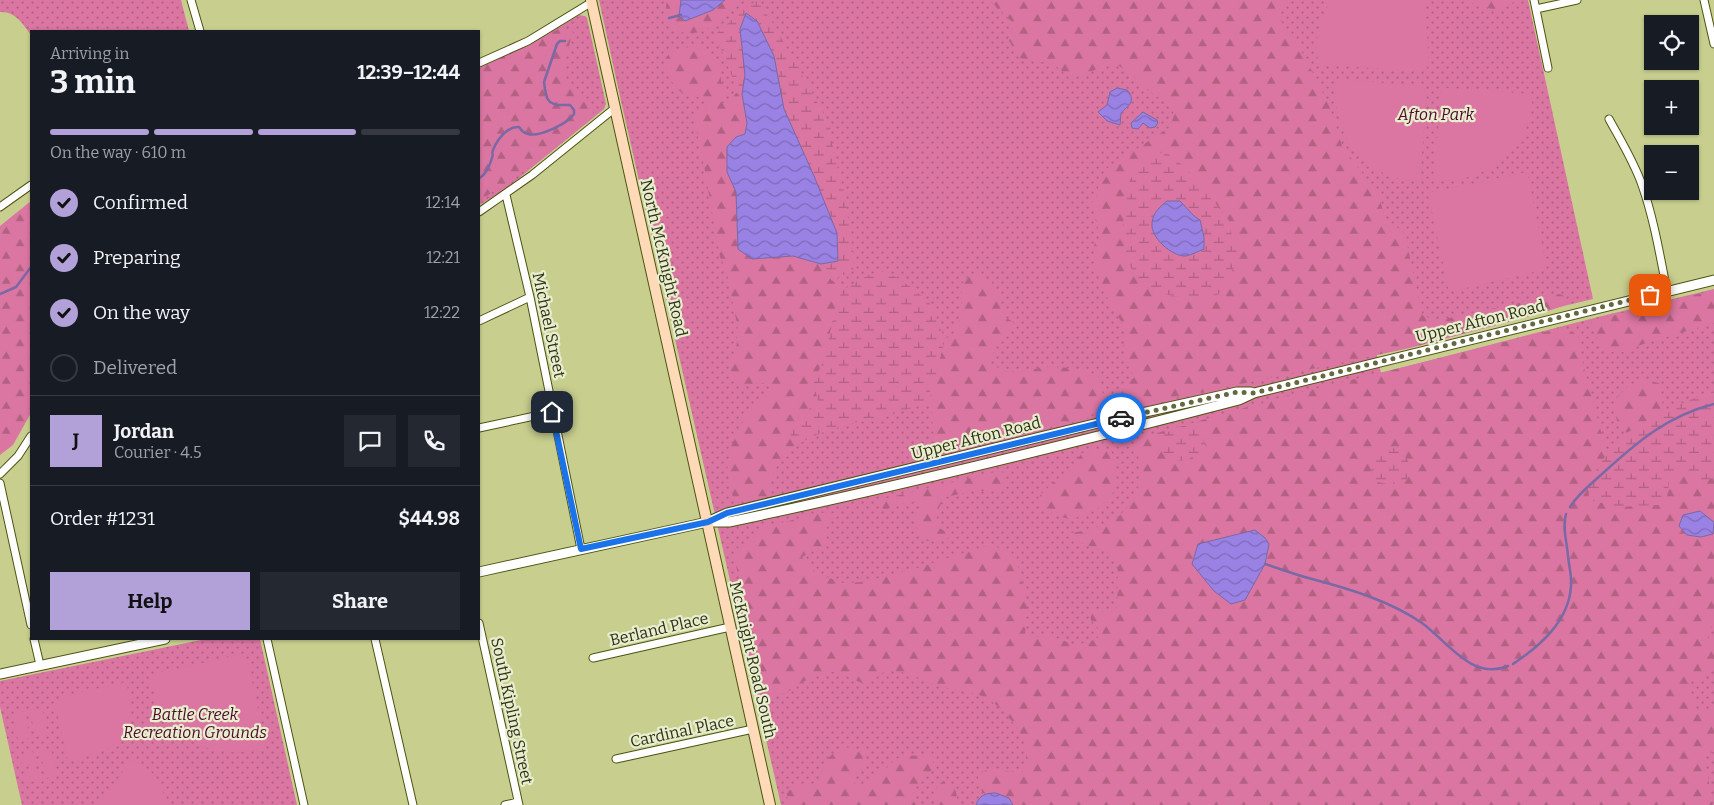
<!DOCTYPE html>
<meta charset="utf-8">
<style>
body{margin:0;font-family:Bitter,serif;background:#242831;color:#f1f3f6;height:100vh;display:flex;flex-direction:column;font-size:19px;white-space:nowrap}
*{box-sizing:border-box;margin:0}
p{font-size:16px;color:#9ea1a6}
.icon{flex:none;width:28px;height:28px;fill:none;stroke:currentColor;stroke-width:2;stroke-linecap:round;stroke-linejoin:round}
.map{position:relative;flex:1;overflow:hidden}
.drawer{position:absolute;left:30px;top:30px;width:450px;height:610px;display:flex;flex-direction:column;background:#171b24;border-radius:0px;box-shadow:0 1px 4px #0004}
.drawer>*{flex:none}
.fabs{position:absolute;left:1644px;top:15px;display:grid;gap:10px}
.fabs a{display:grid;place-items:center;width:55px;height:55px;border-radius:0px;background:#171b24;box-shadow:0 1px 4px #0004;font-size:25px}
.pin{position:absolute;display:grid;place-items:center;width:42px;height:42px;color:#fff;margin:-21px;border-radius:10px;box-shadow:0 2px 8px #0006}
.courier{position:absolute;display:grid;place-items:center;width:50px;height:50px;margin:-25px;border:4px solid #1a73e8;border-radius:50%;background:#fff;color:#222;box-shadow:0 1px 6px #0007}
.headline em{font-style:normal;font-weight:700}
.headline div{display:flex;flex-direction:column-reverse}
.headline{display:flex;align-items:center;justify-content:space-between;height:85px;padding:0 20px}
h1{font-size:32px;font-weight:700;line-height:38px}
.bar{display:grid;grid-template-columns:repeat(4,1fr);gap:8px 5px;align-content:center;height:60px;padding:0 20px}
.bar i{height:6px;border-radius:4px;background:#363941}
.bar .selected{background:#b2a0d8}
.bar p{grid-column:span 4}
.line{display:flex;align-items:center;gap:12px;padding:0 20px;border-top:1px solid #363941}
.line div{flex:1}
.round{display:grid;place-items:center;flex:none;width:52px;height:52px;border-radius:0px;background:#242831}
ol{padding:0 20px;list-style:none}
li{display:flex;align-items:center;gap:15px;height:55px}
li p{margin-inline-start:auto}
li .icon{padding:5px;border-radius:50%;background:#b2a0d8;color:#111;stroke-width:4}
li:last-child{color:#9ea1a6}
li i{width:28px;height:28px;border:2px solid #363941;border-radius:50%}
.primary-button{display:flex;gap:10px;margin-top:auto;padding:10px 20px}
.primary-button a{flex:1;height:58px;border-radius:0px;background:#b2a0d8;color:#111;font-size:20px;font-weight:700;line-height:58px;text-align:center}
.primary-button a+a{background:#242831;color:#f1f3f6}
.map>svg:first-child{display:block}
</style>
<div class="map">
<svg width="1714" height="805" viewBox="0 0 1714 805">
<defs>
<pattern id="green-dots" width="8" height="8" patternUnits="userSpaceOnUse" patternTransform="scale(1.25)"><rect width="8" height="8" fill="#da76a1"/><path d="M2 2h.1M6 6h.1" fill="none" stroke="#b16182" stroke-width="1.8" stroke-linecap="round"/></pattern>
<pattern id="forest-firs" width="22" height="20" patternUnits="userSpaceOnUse" patternTransform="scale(1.25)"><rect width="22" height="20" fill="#da76a1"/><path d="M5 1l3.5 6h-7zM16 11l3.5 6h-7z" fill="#b16182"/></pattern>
<pattern id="wetland-marsh" width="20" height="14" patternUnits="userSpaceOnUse" patternTransform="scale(1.25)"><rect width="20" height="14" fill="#da76a1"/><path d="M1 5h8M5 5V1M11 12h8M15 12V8" fill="none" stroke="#b16182"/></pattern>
<pattern id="water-waves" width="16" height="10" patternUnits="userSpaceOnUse" patternTransform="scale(1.25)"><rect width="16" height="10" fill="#9a81e4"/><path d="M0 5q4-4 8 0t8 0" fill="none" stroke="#7e6ab8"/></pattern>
</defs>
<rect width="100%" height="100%" fill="#c8cf8e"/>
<!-- green -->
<path fill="url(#green-dots)" d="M0 0H181L189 31H31V35C23 24 15 11 0 12Z
M599 0H1528L1593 299 1376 351 1381 373 1598 317 1714 289V805H781L621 101Z
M579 15 585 16 587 18 606 104 604 109 503 191 479 205V69L514 54Z
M206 639H260L297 805H22L0 707V681Z"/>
<!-- forest -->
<path fill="url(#forest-firs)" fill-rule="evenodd" d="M667 0H681L679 10H713L725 0H742C731 9 713 28 700 32 691 34 680 32 672 31 664 19 665 13 667 0Z
M989 0H1292L1278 12 1286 32 1300 48 1319 85 1329 105 1342 146 1367 179 1380 193 1381 204 1385 217 1405 234 1422 315 1436 321 1559 294 1564 296 1566 305 1542 313 1410 348 1175 398 1137 409 1128 406 1121 385 1134 378 1123 349 1126 330 1102 288 1093 258 1095 241 1101 239 1091 203 1096 199 1098 188 1106 169 1170 127 1174 115 1172 107 1145 88 1130 73 1116 64 1097 69 1071 79 1054 64 1019 58 1008 39 1012 31 1011 21ZM1150 159 1204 188 1229 221 1232 237 1240 252 1192 299 1152 292 1133 273 1125 209 1130 179Z
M1462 0H1514L1512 4 1495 10Z
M561 28 573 32C570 43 560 73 566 83 571 91 586 101 593 107V118L530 167 479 201V67Z
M700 44 708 52 721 68V81L725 92 721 103H729L736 93 742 94 747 123 745 134 727 147V171L736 192 738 249 752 259 793 256 821 264 832 280 843 290 837 301 824 360 814 381 818 402 799 417 788 430 796 445C783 457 764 477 773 496L734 503 727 470 731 446 745 417 771 391 766 382C748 387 743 389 728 376L729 365 736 351 738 329 726 269 720 257 703 160 694 118 707 107 706 100C697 95 691 97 683 93 672 88 666 70 665 59L671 52Z
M31 201V413L13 445 0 455V226Z
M977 273 982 279 992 282 999 297 1005 317 1013 322 1014 330 1002 336 989 361C1011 382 1026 367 1052 367 1068 367 1083 370 1098 375L1103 395 1105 411 1087 418 1025 436 991 441 979 446 945 454 934 444 930 383 935 378 945 339 954 334 962 311V284L970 275Z
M1714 290V323L1643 344 1624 352H1610L1598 340 1591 321Z
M1565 327 1578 336 1584 368 1607 454 1588 482 1667 496 1669 482 1676 468 1690 471 1701 484 1714 477V522L1711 518 1679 525 1687 535 1701 537 1713 534 1714 532V626L1706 630 1708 638 1714 640V667L1703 679 1689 681 1696 711 1714 709V752L1704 754 1713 805H1013C1007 794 997 792 985 794 978 789 978 783 978 775 999 760 1002 775 1023 772 1025 765 1027 758 1026 750 1025 733 1002 707 988 699 972 690 953 691 937 685 922 680 897 666 882 673 877 676 871 682 867 685L850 678 838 671 814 675 786 693 764 695 759 653 737 570 735 549C748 544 757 542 760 528L821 513 830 512 834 514 825 531 828 543 802 557 816 573 843 583 864 582 914 569 985 546 997 547 1011 555 1018 567 1027 605 1025 634 1036 637 1050 636 1076 645 1097 639 1100 631 1091 620 1089 611 1091 608C1100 612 1109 615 1117 609L1118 561 1107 552 1072 540 1070 537 1071 533C1102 528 1123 522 1136 491 1138 487 1142 481 1142 477 1142 465 1137 453 1134 442L1140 438 1286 396ZM1400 447 1377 482 1369 465 1376 452ZM1255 530 1265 564 1245 600 1198 544Z
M1643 380 1659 383 1663 399 1661 412 1627 433 1617 422 1615 399 1629 385Z
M1102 449H1111C1114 461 1119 476 1115 488 1109 505 1085 519 1068 518 1063 518 1057 516 1053 515L1050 509 1036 502 1041 494 1053 483 1065 476 1082 453Z
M999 471 1004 473 1005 481 997 491H972L946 497 947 502 941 504 936 513 939 528 947 532 950 537C940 541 934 543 924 540L913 520 919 515 921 509 916 502 896 504 886 510 878 506V501L883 499Z
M844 747 863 750C874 772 854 768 855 784L859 785C867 780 875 776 883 771 888 768 891 763 895 760 902 755 922 755 931 756 943 780 901 779 918 805H789L786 792 801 784 812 787 821 782C820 762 828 756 844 747Z
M944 781C958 784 955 793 959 805H940L934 795 937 786Z"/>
<!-- wetland -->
<path fill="url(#wetland-marsh)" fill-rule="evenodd" d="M757 1 771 20 830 125 834 155 844 192 854 258 853 270 832 281 821 264 838 261 837 233 814 176 784 109 774 56 757 21 746 14 740 29 745 75 742 94 736 93 733 79 716 37 717 33 745 8Z
M1164 151 1185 167 1218 207 1229 221 1232 237 1240 252 1235 266 1218 295 1192 299 1152 292 1133 273 1125 252 1122 231 1130 179 1150 159ZM1167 201 1180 202 1194 216 1168 251C1150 230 1144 221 1167 201Z
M876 272H887L908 285 929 302 945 339 935 378 930 383V402L885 417 849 424 821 433 796 445 788 430 799 417 818 402 814 381 824 360 837 301 843 290 863 278Z
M1707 393H1714V477L1701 484 1690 471 1676 468 1669 482 1667 496 1659 505 1619 507 1589 500 1588 482 1607 454 1627 433 1661 412Z
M1182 426H1191L1198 429 1206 446C1193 459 1178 468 1163 453V436L1172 429Z
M1400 447 1407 458 1412 473 1403 483 1388 484 1377 482 1369 465 1376 452Z"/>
<!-- pitch -->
<path fill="#da76a1" d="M1331 0H1425L1429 66 1422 71 1319 65C1313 42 1319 21 1331 0Z
M1335 79 1423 86 1427 91 1420 180C1413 179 1404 180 1397 178 1350 164 1334 124 1335 79Z
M1446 88 1533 94C1530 135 1514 160 1475 175 1461 180 1448 182 1433 179L1442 91Z
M1527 172 1547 269 1449 292 1428 193Z
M238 655 248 662 266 747 237 753 202 747 175 729 159 706 148 675Z
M126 682C128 690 131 700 131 709 131 748 98 754 68 761L55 703 60 697Z
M42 708 47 734 35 737 30 710Z
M25 711 30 738 18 740 13 714Z
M51 749 57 776 46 778 40 751Z
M33 752 36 764 23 767 20 755Z
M131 760C152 769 165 781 164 805H101V802Z
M37 768 39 780 26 783 24 770Z"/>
<!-- water -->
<path fill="url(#water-waves)" stroke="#7969a6" d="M681 0H725L713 10 685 21 679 16Z
M746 13 757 21 774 56 784 109 814 176 837 233 838 261 821 264 793 256 752 259 738 249 736 192 727 172V147L736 137 745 134 747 123 742 94 745 75 740 29Z
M1117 88 1127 90C1137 101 1128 106 1121 113L1120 125 1107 121 1098 112 1107 105 1110 92Z
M1143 112 1157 120 1158 123 1155 127 1150 128 1143 123 1138 129 1132 128 1131 123Z
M1167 201H1180L1194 216 1200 220 1204 237V249C1199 251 1191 255 1186 256 1172 257 1150 237 1152 223 1153 212 1160 207 1167 201Z
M1700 511 1714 522 1713 534 1701 537 1687 535 1679 526 1683 515Z
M1255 530 1265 538 1269 544 1265 564 1245 600 1231 604 1214 591 1192 564 1198 544Z
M996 793 1009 798 1013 805H976C979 795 986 793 996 793Z"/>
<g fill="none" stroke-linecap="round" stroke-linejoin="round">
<!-- stream -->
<path stroke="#7969a6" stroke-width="2.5" d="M669 18 681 15
M479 178C485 176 490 165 492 158 494 152 491 156 493 150 497 140 507 126 519 127 521 130 524 133 528 134 540 137 567 124 574 114V110L570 105H556L550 102 547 98 545 89 544 82 557 44 560 41H565
M0 294 16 287 31 267
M1570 507C1578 494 1591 484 1602 474 1637 442 1667 416 1714 404
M1265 564C1281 569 1296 575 1312 579 1350 589 1390 601 1422 623 1448 642 1472 681 1508 666
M1513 664C1540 646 1569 621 1571 586 1572 577 1569 566 1568 556 1567 542 1562 527 1566 514"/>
<!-- minor casing -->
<g stroke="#4e5311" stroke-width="9">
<path id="minor" d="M191 0 200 31
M1534 0 1548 68
M1704 0 1714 44
M1536 9 1577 0
M479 63 528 41 592 2
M1609 119C1621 141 1634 162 1642 185 1654 219 1660 256 1667 291
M506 195 530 297 581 549
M0 207 31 185
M479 212 532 175 615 108
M479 321 530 297
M479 428 553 412
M0 474 18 456 31 436
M0 483 31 625
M479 623 519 805
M34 639 40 665
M267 639 304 805
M375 639 413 805
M593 658 730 627
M616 759 753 729
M505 805 518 802"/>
</g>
<!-- tertiary casing -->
<g stroke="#4e5311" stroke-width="11">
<path id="tertiary" d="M707 522H729C900 486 1070 444 1239 400L1254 393 1714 280
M479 572 694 525 707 522 727 513 1123 417 1237 392H1251
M0 674 165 639"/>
</g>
<!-- secondary casing -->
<g stroke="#4e5311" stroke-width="12">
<path id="secondary" d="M591 0 770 805"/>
</g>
<!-- minor -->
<use href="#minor" stroke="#fff" stroke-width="7"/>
<!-- tertiary -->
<use href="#tertiary" stroke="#fff" stroke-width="9"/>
<!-- secondary -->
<use href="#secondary" stroke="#fedab9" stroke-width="10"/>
</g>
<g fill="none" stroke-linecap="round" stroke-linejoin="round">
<!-- done -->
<path stroke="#636840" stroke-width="5" stroke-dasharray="0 9" d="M1121 418 1237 392 1254 393 1650 295"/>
<!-- route -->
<path stroke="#1a73e8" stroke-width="6" d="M552 412 581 549 708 522 727 513 1121 418"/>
</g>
<g text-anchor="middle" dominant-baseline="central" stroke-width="4.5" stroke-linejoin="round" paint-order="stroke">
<!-- park labels -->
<g font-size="16" font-style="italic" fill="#4d082d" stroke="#e8edcd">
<text x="1436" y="114">Afton Park</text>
<text x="195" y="714">Battle Creek<tspan x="195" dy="18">Recreation Grounds</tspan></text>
</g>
<!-- street labels -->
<g font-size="16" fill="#2d3016" stroke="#e8edcd">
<text transform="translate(664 258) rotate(77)">North McKnight Road</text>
<text transform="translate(1480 321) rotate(-14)">Upper Afton Road</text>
<text transform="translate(549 325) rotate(78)">Michael Street</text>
<text transform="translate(976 438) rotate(-14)">Upper Afton Road</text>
<text transform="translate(659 629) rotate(-13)">Berland Place</text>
<text transform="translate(753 660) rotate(77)">McKnight Road South</text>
<text transform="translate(512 711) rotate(78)">South Kipling Street</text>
<text transform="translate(682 731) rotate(-12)">Cardinal Place</text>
</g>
</g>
</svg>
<div class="fabs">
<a><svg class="icon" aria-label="locate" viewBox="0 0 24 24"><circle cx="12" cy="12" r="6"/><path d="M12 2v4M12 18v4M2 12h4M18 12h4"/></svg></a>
<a>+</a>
<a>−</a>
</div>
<div class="pin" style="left:1650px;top:295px;background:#ea580c"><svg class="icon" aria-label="bag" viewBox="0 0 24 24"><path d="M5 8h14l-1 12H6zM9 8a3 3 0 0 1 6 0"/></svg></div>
<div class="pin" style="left:552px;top:412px;background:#1f2937"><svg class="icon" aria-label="home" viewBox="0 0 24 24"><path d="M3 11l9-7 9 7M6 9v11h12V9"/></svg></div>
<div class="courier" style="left:1121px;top:418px"><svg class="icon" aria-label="car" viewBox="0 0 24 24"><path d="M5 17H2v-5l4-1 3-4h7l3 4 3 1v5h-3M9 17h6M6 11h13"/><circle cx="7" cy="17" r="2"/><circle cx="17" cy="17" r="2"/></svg></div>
<section class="drawer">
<div class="headline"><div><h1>3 min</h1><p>Arriving in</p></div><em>12:39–12:44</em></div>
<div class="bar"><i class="selected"></i><i class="selected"></i><i class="selected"></i><i></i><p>On the way · 610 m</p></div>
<ol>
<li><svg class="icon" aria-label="check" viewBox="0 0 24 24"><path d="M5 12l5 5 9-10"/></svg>Confirmed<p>12:14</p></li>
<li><svg class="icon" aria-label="check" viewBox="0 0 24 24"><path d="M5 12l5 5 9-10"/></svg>Preparing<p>12:21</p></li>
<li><svg class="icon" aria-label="check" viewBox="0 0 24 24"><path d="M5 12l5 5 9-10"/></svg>On the way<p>12:22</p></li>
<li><i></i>Delivered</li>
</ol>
<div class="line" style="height:90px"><b class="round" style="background:#b2a0d8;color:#111">J</b><div><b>Jordan</b><p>Courier · 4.5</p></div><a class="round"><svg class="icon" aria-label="chat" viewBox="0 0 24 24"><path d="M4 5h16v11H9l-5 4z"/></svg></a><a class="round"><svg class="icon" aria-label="phone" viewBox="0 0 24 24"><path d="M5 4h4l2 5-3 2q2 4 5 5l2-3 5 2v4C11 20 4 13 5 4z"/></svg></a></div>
<div class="line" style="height:65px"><div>Order #1231</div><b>$44.98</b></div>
<div class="primary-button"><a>Help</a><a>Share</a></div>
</section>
</div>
